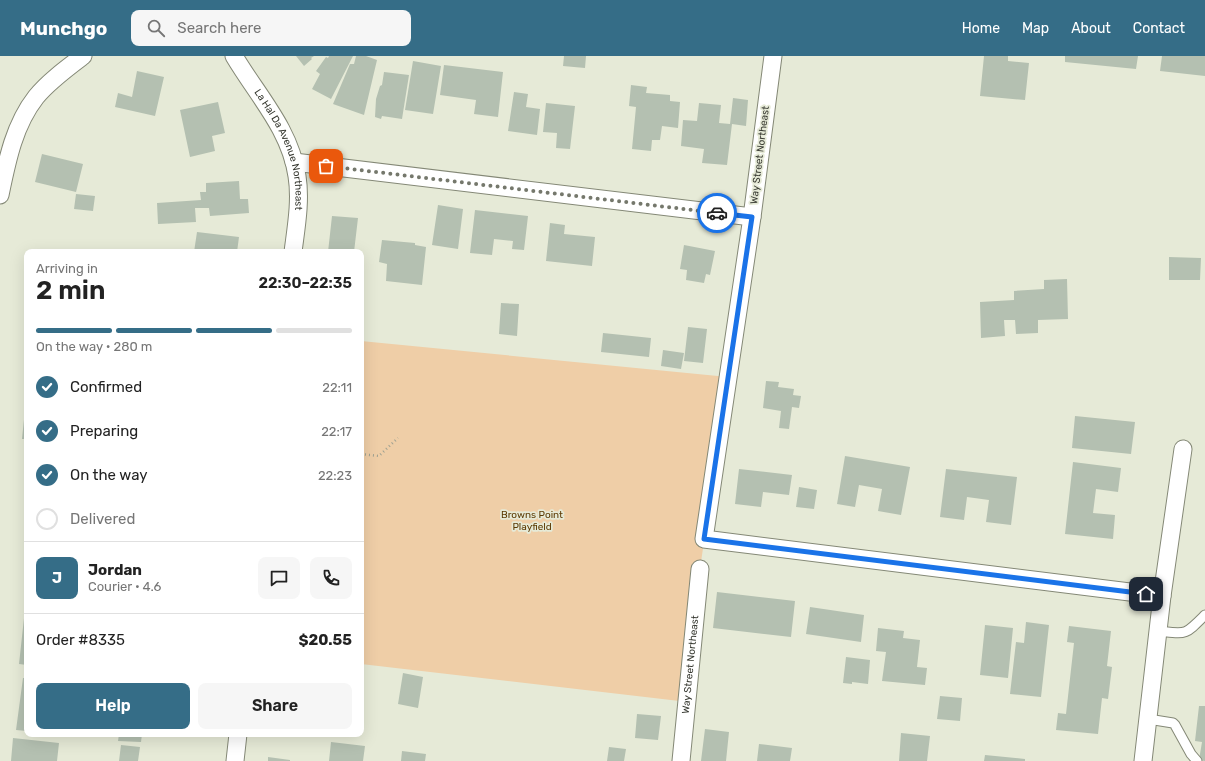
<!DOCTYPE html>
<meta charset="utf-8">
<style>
body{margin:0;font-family:Rubik,sans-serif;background:#f6f6f6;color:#222;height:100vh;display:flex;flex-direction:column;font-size:15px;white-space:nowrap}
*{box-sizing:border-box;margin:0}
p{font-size:13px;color:#767676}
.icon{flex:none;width:22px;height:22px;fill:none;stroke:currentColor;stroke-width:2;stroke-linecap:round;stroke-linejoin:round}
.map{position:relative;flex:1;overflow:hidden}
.side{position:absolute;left:24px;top:193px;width:340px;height:488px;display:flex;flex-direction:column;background:#fff;border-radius:8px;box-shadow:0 4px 16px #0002}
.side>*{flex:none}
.pin{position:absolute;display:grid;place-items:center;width:34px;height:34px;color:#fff;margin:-17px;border-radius:8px;box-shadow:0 2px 6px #0006}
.courier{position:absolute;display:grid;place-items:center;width:40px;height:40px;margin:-20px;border:3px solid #1a73e8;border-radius:50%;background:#fff;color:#222;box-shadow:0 1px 5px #0007}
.summary em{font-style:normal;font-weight:600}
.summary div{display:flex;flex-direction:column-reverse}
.summary{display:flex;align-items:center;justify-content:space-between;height:68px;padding:0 12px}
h1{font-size:26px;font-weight:600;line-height:30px}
.bar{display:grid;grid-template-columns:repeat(4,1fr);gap:6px 4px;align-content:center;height:48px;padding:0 12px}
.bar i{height:5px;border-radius:3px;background:#e0e0e0}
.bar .on{background:#356d87}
.bar p{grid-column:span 4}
.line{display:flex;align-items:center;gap:10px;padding:0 12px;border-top:1px solid #e0e0e0}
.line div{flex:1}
.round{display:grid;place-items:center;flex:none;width:42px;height:42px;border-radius:8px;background:#f6f6f6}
ol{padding:0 12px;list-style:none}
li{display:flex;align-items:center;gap:12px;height:44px}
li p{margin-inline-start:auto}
li .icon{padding:4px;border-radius:50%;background:#356d87;color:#fff;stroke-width:4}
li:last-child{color:#767676}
li i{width:22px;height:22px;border:2px solid #e0e0e0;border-radius:50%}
.cta{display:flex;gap:8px;margin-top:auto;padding:8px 12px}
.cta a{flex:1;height:46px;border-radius:8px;background:#356d87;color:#fff;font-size:16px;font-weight:600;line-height:46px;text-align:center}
.cta a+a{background:#f6f6f6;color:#222}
header{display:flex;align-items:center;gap:24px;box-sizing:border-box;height:56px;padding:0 20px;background:#356d87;color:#fff}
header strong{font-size:19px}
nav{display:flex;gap:22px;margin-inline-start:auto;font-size:14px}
.search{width:280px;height:36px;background:#f6f6f6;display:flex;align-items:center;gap:10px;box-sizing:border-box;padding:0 14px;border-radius:8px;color:#767676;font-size:15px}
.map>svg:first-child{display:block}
</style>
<header>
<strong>Munchgo</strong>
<div class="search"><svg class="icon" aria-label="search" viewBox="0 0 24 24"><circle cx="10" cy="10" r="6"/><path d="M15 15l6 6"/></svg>Search here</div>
<nav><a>Home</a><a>Map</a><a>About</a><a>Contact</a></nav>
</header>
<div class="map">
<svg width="1205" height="705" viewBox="0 0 1205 705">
<rect width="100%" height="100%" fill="#e6ead7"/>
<!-- green -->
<path fill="#efcea7" d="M361 285 728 321 700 513 688 646 361 608Z"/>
<!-- building -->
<path fill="#b4c0b1" d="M296 0H314L311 2 312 3 304 10Z
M329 0H353L331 43 312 33 320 18 316 15 326 1 328 2Z
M356 0H366L377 4 364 59 333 48 350 8H354Z
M564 0H586L585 12 563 10Z
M984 0H1008V5L1029 7 1025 44 980 40Z
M1065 0H1138L1136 13 1065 6Z
M1162 0H1205V20L1160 15Z
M413 5 441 10 433 58 405 54Z
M444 9 503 16 498 61 474 58 476 44 440 39Z
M137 15 164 21 155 60 115 51 118 37 132 41Z
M384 16 409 19 402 63 382 60 381 63 375 61 376 43 380 30 382 29Z
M631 29 647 31 646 37 670 39V45L680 46 678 72 662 70 660 84H652L651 95 632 93 636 51 629 50Z
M514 36 528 38 526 51 540 53 537 79 508 75Z
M733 42 748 44 746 70 732 68 727 109 702 107 704 93 681 90 683 64 697 65 699 47 721 49 719 67 730 68Z
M218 46 225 77 212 80 215 95 190 101 180 54Z
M546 47 575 50 570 93 556 92 557 77 543 76Z
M42 98 83 108 76 136 35 126Z
M239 125 240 143H248L249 157 210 160 209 152H195L196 166 158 168 157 147 201 144 200 136H206V127Z
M76 138 95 140 93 155 74 153Z
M438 149 463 153 458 193 432 189Z
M475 154 528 160 524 194 512 193 513 185 494 183 492 199 470 197Z
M332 160 358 162 354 196H328Z
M550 167 565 169 564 178 595 181 592 210 546 205Z
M197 176 239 181 237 196H194Z
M382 184 415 187V189L426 191 422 229 386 225 387 208 379 206Z
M684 189 715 195 710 219 706 218 704 227 686 224 687 214 680 213Z
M1169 201 1201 202 1200 224H1169Z
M1067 223 1068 263 1038 264V277L1016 278 1015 264H1004L1005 280 981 282 980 246 1014 244V235L1044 233V224Z
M501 247 519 248 517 280 499 278Z
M688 271 707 273 703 307 684 305Z
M603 277 651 282 649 301 601 296Z
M663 294 684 297 681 313 661 310Z
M766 325 779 326 778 331 794 333 793 339 801 340 799 352 792 351 789 373 779 372 781 355 763 352Z
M26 344H27V383H22Z
M1075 360 1135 366 1131 398 1072 392Z
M845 400 910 411 901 459 878 455 882 433 859 429 855 451 837 448Z
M1073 406 1121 412 1118 436 1096 433 1093 457 1115 459 1113 483 1065 478Z
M739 413 792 419 789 439 763 436 761 451 735 448Z
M946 413 1017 421 1011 469 986 466 989 444 967 441 964 464 940 461Z
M799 431 817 434 814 453 796 451Z
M717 536 795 545 791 581 713 572Z
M26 544H27V609L19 608Z
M810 551 864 559 861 586 806 578Z
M1026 566 1049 569 1041 641 1010 638 1016 586 1024 587Z
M985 569 1013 572 1008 622 980 619Z
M1069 570 1111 575 1107 610 1112 611 1108 643 1102 642 1098 678 1056 674 1058 657 1066 658 1074 587 1067 586Z
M878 572 904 575 903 582 920 584 917 611 927 612 925 629 882 625 886 596 876 595Z
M846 601 870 604 868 628 852 626V628L843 627Z
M403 617 423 621 418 652 398 648Z
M23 622H27V675L16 674Z
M940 640 962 642 960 665 937 663Z
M1199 650H1205V705L1199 704 1202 686 1195 685Z
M637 658 661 660 658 684 635 682Z
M705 673 729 676 726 705H701Z
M901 677 930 680 927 705H899Z
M119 678H142L141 686 118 685Z
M13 682 59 687 57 705H11Z
M331 686 365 690 363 705H329Z
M759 688 792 692 790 705H757Z
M121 689 140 691 138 705H119Z
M609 691 626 693 624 705H607Z
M402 695 426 698 425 705H401Z
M985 699 1025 703V705H984Z
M268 701 290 704V705H268Z"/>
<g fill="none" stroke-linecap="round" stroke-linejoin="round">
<!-- lane casing -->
<g stroke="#848876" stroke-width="11">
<path id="lane" d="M1158 575C1187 578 1184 580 1205 559
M1148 663 1173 667 1175 669 1191 698 1197 705"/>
</g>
<!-- street casing -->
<g stroke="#848876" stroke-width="19">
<g id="street">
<path id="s1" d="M234 0C257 39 290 73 297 120 301 145 296 172 293 196"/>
<path d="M773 0 752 161 704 483 1162 540"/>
<path d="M294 106 752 161"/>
<path d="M0 139C7 105 14 69 36 41 48 26 67 12 83 0"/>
<path d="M235 705 238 678"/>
<path id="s2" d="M681 705 700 513"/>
<path d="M1143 705 1162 540 1183 393"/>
</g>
</g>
<!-- path -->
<path stroke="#9da091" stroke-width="2.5" stroke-dasharray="1 3" stroke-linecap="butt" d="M361 398 379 400 398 382"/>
<!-- lane -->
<use href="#lane" stroke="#fff" stroke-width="9"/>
<!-- street -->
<use href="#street" stroke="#fff" stroke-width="17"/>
</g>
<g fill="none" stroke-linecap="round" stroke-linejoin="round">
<!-- done -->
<path stroke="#75786c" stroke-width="4" stroke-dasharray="0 7.2" d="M326 110 717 157"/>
<!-- route -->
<path stroke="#1a73e8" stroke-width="5" d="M717 157 752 161 704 483 1146 538"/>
</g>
<g text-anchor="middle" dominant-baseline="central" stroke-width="3.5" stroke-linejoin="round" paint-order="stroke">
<!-- street labels -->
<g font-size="10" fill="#383a32" stroke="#e6ead7">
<text stroke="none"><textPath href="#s1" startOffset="106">La Hal Da Avenue Northeast</textPath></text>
<text transform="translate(760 99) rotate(-83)">Way Street Northeast</text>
<text stroke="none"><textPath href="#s2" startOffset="97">Way Street Northeast</textPath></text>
</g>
<!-- park labels -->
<g font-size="10" fill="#5c3a03" stroke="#e6ead7">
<text x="532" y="459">Browns Point<tspan x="532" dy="12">Playfield</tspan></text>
</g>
</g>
</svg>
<div class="pin" style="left:326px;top:110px;background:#ea580c"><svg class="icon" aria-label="bag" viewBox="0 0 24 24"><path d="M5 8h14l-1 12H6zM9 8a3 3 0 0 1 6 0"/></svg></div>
<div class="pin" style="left:1146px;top:538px;background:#1f2937"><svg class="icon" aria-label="home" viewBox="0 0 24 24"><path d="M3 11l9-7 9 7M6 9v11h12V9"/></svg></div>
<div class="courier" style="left:717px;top:157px"><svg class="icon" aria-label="car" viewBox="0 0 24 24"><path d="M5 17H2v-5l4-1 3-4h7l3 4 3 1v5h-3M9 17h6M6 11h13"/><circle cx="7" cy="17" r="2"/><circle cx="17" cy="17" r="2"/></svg></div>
<section class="side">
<div class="summary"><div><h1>2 min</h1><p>Arriving in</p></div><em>22:30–22:35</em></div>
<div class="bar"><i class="on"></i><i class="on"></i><i class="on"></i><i></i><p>On the way · 280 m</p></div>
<ol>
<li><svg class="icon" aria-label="check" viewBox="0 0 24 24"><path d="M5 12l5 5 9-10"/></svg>Confirmed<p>22:11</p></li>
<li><svg class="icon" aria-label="check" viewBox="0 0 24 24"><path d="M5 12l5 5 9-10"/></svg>Preparing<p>22:17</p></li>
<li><svg class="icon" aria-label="check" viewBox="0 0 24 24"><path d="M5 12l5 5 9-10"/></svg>On the way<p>22:23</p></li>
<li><i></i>Delivered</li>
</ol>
<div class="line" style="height:72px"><b class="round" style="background:#356d87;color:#fff">J</b><div><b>Jordan</b><p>Courier · 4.6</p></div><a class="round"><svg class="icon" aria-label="chat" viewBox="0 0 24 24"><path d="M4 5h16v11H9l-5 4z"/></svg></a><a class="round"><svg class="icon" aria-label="phone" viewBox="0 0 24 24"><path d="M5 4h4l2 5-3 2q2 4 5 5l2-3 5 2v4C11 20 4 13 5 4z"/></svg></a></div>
<div class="line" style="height:52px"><div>Order #8335</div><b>$20.55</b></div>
<div class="cta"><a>Help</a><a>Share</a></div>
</section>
</div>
